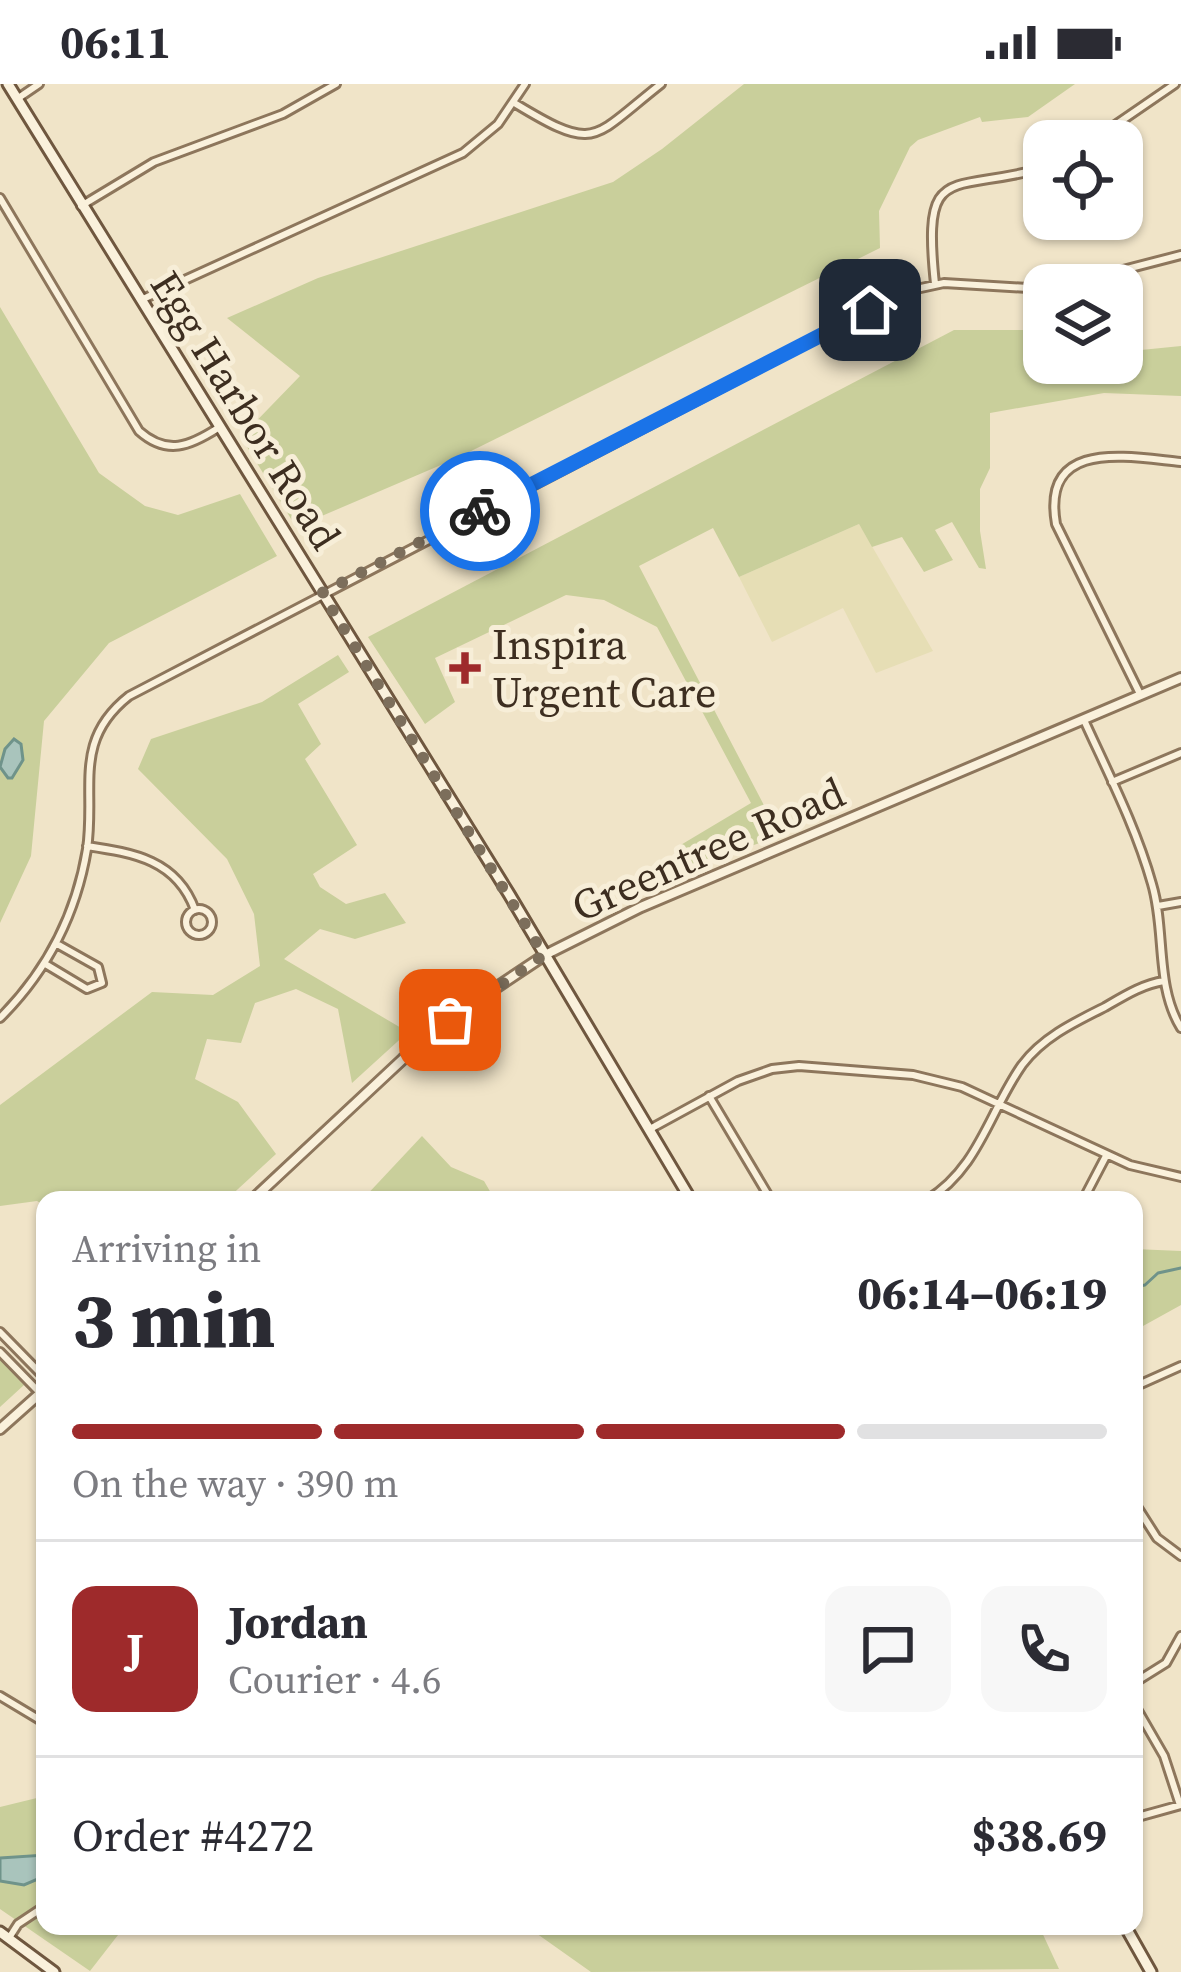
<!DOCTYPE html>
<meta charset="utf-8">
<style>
body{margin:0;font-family:"Source Serif 4",serif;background:#f7f7f7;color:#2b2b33;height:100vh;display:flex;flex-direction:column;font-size:45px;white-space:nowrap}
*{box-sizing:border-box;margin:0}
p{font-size:39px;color:#7c7c81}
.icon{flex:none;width:66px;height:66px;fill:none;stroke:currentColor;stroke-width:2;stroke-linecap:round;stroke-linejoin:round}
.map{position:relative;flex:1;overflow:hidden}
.drawer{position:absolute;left:36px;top:1107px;width:1107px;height:744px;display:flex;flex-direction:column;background:#fff;border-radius:24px;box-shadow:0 3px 9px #0004}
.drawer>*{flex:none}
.fabs{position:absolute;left:1023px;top:36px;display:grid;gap:24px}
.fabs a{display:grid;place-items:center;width:120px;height:120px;border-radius:24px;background:#fff;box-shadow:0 3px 9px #0004;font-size:60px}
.pin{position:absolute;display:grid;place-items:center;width:102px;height:102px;color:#fff;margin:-51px;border-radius:24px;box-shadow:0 6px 18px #0006}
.courier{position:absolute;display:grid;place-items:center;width:120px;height:120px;margin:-60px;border:9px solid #1a73e8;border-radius:50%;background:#fff;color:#222;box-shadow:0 3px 15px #0007}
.summary em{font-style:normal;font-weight:800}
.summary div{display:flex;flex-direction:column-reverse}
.summary{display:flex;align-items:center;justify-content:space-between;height:204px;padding:0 36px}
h1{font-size:78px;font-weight:800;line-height:90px}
.bar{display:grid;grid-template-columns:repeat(4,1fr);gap:18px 12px;align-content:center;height:144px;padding:0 36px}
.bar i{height:15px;border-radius:9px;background:#e1e1e2}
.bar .on{background:#9e2a2b}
.bar p{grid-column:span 4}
.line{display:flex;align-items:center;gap:30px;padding:0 36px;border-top:3px solid #e1e1e2}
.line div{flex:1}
.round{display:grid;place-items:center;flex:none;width:126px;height:126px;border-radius:24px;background:#f7f7f7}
.status{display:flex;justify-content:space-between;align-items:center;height:84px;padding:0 60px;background:#fff;direction:ltr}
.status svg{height:33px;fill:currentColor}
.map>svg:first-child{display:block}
</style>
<div class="status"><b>06:11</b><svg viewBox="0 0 49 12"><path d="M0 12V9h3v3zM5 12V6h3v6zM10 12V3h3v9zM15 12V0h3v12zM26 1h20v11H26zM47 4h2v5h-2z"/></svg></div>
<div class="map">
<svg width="1181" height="1888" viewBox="0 0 1181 1888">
<rect width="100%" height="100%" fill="#f0e4c8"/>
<!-- farmland -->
<path fill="#e6deb5" d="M859 440 933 567 876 589 843 524 772 558 739 493Z"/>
<!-- green -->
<path fill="#c9cf9b" d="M744 0H1075L1028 33 982 38 980 33 918 56 910 63 879 127 880 164 455 375 296 443 241 353 300 292 227 234 318 194 613 98 662 65Z
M0 223 99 389 145 422 178 431 240 410 277 472 109 559 44 637 31 772 0 839Z
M954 246H1044V279H1122V253L1141 266 1181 262V312L1104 309 990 329V384L980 405V447L986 485 979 484 952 438 935 446 953 476 924 488 902 453 872 463 859 440 739 493 713 444 639 482 780 752 693 782 679 762 751 719 657 543 604 516 566 511 435 574 455 618 425 640 368 553Z
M338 571 349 588 298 620 321 660 305 675 357 761 313 790 320 803 346 820 385 809 406 839 355 855 320 845 284 875 408 948 352 999 338 925 296 905 255 919 241 959 207 955 195 995 238 1018 276 1070 226 1116H45V1122L37 1117 0 1122V1021L152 908 213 911 260 882 254 830 227 775 138 685 151 655 262 618Z
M422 1052 451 1083 484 1097 495 1116H362Z
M1134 1165 1181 1167V1221L1134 1247Z
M0 1276 24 1301 0 1323Z
M45 1712V1842H125L90 1887 0 1825V1723Z
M526 1842H1039L1059 1885 591 1888Z"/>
<!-- water -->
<path fill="#a9c4bc" stroke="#6f938a" stroke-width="3" d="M14 655 21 660 23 676 12 694H8L0 683 5 665Z
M45 1771V1792L24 1801 0 1797V1774Z"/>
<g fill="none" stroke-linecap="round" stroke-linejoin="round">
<!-- stream -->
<path stroke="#6f938a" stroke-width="3" d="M1134 1203 1145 1201 1158 1189 1181 1184"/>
<!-- minor casing -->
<g stroke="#8d765c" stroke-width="12">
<path id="minor" d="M17 15 39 0
M516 20C597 69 591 55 661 0
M1092 57 1175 0
M0 114 139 347C167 372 190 362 218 344
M81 122 154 78 283 30 336 0
M935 200C922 76 949 110 1044 84
M1065 201 1181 171
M143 215 463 69 498 40 525 0
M1140 610 1056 440C1041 354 1128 373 1181 378
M1084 636C1108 689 1136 743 1152 800 1166 847 1155 902 1181 944
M1112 698 1181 669
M87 762C134 769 177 776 195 826
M1158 822 1181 818
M186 838a13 13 0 1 1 26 0a13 13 0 1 1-26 0Z
M47 881 87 905 102 899 98 883 57 860
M0 934C47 887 76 831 87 765 96 704 72 657 129 612L907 207 944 199 1044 205
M709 1012 771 1116
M650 1045 738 997 772 985 799 982 913 991 962 1003 1130 1081 1181 1093
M927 1116C979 1084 989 1028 1022 981 1043 953 1075 938 1105 923 1124 912 1143 900 1164 897
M1083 1116 1106 1072
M0 1248 45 1294
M0 1268 40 1309
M1134 1303 1181 1282
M1134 1418 1157 1454 1181 1472
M1134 1599 1166 1579 1181 1552
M0 1612 45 1639
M1134 1620 1164 1672 1180 1721
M1134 1734 1181 1721
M9 1854 18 1840 45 1822"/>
</g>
<!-- tertiary casing -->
<g stroke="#8d765c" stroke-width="14">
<path id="tertiary" d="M252 1116 403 975 461 927 545 871 641 823 1181 594
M0 1345 45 1305"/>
</g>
<!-- secondary casing -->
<g stroke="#6f573f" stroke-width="15">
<path id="secondary" d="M8 0 509 810 691 1116
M1125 1842 1151 1888
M0 1848 54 1888"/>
</g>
<!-- minor -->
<use href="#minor" stroke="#faf1dc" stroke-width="6"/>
<!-- tertiary -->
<use href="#tertiary" stroke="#faf1dc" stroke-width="8"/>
<!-- secondary -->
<use href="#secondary" stroke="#faf1dc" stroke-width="9"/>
</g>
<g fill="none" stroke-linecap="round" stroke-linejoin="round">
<!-- done -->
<path stroke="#7c6e5b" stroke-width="12" stroke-dasharray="0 21.6" d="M450 936 544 871 322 509 480 427"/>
<!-- route -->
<path stroke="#1a73e8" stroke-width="15" d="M480 427 870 226"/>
</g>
<!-- markers -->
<path fill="#9e2a2b" stroke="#f7eed8" stroke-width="4.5" d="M459 566h12v12h12v12h-12v12h-12v-12h-12v-12h12z"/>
<g text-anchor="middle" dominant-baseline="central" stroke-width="10" stroke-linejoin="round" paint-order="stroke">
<!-- street labels -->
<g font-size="42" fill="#3d2e20" stroke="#f7eed8">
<text transform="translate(246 326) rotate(58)">Egg Harbor Road</text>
<text transform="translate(708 765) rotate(-24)">Greentree Road</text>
</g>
<!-- poi labels -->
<g font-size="42" fill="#3d2e20" stroke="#f7eed8" text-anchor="start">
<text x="492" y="560">Inspira<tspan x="492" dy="48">Urgent Care</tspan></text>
</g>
</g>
</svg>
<div class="fabs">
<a><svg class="icon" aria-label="locate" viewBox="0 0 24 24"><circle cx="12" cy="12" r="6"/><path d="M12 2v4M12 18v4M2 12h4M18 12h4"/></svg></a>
<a><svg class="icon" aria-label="layers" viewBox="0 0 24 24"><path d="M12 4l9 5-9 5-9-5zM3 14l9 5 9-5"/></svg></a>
</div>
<div class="pin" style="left:450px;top:936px;background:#ea580c"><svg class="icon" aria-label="bag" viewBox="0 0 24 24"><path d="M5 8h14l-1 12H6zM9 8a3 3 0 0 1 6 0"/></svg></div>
<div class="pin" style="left:870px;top:226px;background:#1f2937"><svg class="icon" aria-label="home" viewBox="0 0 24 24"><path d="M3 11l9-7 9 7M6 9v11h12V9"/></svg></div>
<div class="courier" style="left:480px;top:427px"><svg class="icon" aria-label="bike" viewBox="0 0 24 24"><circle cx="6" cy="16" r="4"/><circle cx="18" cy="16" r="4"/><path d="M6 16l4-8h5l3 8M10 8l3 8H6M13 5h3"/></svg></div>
<section class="drawer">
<div class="summary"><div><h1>3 min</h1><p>Arriving in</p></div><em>06:14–06:19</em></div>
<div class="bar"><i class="on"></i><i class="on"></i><i class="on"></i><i></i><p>On the way · 390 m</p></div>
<div class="line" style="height:216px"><b class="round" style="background:#9e2a2b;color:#fff">J</b><div><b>Jordan</b><p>Courier · 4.6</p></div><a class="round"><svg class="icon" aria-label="chat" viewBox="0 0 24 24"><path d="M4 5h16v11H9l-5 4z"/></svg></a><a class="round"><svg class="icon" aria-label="phone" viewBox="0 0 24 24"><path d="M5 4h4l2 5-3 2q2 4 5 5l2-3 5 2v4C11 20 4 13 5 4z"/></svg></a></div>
<div class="line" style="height:156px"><div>Order #4272</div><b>$38.69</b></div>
</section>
</div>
